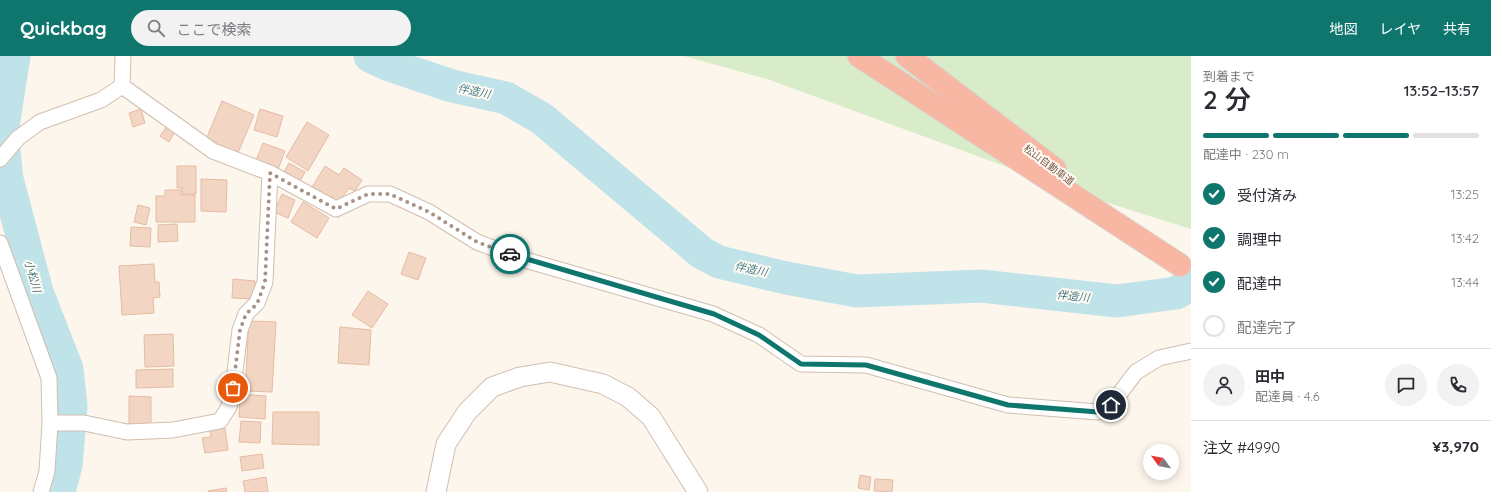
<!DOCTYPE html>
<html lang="ja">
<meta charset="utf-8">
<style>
body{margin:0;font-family:Quicksand,"Noto Sans JP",sans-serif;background:#f2f2f3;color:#2b2b33;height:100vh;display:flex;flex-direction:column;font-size:15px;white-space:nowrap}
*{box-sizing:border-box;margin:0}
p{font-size:13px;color:#7c7c81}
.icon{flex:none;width:22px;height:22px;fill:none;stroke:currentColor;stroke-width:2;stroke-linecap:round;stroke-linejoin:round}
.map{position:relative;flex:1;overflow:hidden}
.sheet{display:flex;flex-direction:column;background:#fff;width:300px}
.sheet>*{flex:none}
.needle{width:26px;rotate:303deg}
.buttons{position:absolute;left:1143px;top:388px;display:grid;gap:8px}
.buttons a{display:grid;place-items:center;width:36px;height:36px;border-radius:50%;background:#fff;box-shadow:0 2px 10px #0003;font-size:20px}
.pin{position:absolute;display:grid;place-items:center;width:34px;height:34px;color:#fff;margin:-17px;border:2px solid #fff;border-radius:50%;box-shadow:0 1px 4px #0007}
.courier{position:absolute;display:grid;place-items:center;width:40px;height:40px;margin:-20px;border:3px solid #0f766e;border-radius:50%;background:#fff;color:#222;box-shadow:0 1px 5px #0007}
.summary em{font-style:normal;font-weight:600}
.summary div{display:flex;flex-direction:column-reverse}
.summary{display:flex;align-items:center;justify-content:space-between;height:68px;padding:0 12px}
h1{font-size:26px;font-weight:600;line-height:30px}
.bar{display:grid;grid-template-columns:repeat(4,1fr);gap:6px 4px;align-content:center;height:48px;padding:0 12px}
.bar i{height:5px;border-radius:3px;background:#e1e1e2}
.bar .selected{background:#0f766e}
.bar p{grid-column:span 4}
.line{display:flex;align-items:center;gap:10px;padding:0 12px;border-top:1px solid #e1e1e2}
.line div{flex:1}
.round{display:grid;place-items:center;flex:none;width:42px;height:42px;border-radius:21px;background:#f2f2f3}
ol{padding:0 12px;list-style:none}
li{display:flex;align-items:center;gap:12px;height:44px}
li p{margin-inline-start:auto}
li .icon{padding:4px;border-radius:50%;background:#0f766e;color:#fff;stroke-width:4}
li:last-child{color:#7c7c81}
li i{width:22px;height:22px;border:2px solid #e1e1e2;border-radius:50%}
header{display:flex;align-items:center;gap:24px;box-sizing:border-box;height:56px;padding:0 20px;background:#0f766e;color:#fff}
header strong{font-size:19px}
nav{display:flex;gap:22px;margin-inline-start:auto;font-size:14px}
.search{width:280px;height:36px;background:#f2f2f3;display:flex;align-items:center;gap:10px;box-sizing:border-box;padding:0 14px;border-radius:22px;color:#7c7c81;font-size:15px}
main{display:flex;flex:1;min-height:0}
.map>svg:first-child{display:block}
</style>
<header>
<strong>Quickbag</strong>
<div class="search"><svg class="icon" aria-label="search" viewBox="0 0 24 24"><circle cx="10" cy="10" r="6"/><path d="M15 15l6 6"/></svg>ここで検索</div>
<nav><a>地図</a><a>レイヤ</a><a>共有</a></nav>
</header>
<main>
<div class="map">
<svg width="1191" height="436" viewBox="0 0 1191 436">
<rect width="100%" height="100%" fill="#fdf6ec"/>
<!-- green -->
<path fill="#d8ecc9" d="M684 0H1191V173L1086 140 770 24Z"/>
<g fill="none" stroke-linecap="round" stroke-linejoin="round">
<!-- river -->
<path stroke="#bfe3e8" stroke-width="33" d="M14 0 2 77 7 123 37 236 67 313 71 350 66 409 59 436
M370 0 387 8 452 30 506 42 541 62 702 197 719 206 786 222 857 235 981 230 1117 245 1176 237 1191 228"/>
</g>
<!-- building -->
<path fill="#f3d5c3" stroke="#e6bba3" d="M222 45 254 59 237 99 205 86Z
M141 53 145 67 133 71 129 57Z
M260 53 283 60 277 81 254 74Z
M307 66 329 79 308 115 286 101Z
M167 70 175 75 169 86 160 80Z
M263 87 285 95 277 116 255 107Z
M289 107 305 116 299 127 283 118Z
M177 110H196V138H182V132H177Z
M325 110 339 119 344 112 362 124 355 135 349 132 339 146 330 140 326 143 311 133Z
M201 123 227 124 226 156 201 155Z
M165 134H181V139H195V166H156V140H165Z
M282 138 295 144 288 162 274 156Z
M303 146 329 162 317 182 291 166Z
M138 149 150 152 146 169 134 166Z
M177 168 178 185 158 186V169Z
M131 171 151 172 150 191 130 190Z
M409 196 426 202 418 224 401 218Z
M154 208 155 226H159L160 241 153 242 154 257 122 259 119 210Z
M233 223 255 225 254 243 232 242Z
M368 235 388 248 372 272 352 259Z
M249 265 276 266 272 336 245 335Z
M340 271 371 274 369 309 338 307Z
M173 278 174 310 145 311 144 279Z
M173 313V331L136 332V314Z
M240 338 266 340 265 363 239 361Z
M129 340 151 341V369H129Z
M273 356H319V389L272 388Z
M241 365 261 366 260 387 239 386Z
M225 372 228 394 205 397 202 382 211 381 210 374Z
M262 398 264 412 242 415 240 401Z
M860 419 871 421 869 434 858 432Z
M266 421 268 436H245L243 425Z
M875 423 893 424 892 436 874 435Z
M226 432 227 436H208V435Z"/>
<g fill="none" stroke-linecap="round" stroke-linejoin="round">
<!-- minor casing -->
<g stroke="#d1beb0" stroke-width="17">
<path id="minor" d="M122 30 213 95 270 117 336 153 368 138H390L429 156 477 186 522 203 713 258 759 279 801 308 866 309 1008 349 1098 356 1111 349 1136 316 1159 302 1191 295
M122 30 123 0
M0 103 18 82 40 66 101 44 122 30
M0 187 49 322 50 367 47 415 41 436
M50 367H84L127 376 173 374 220 365 229 351 233 332 240 274 246 258 257 247 265 226 270 117"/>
</g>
<!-- tertiary casing -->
<g stroke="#d1beb0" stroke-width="21">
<path id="tertiary" d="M436 436 446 388 467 356 492 331 520 321 550 316 603 328 628 341 651 361 698 436"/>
</g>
<!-- motorway casing -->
<g stroke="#dad1cd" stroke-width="24">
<path id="motorway" d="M859 0 1180 209
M907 0 1055 113"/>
</g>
<!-- minor -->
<use href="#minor" stroke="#fff" stroke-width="15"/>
<!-- tertiary -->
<use href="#tertiary" stroke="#fff" stroke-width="19"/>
<!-- motorway -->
<use href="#motorway" stroke="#f7b7a3" stroke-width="22"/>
</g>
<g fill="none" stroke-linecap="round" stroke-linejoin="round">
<!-- done -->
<path stroke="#a89285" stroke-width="4" stroke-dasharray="0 7.2" d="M233 332 240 274 246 258 257 248 265 226 270 117 336 153 368 138H390L429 156 477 186 510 198"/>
<!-- route -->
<path stroke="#0f766e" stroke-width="5" d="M510 198 714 258 759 279 801 308 866 309 1008 349 1098 356 1111 349"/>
</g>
<g text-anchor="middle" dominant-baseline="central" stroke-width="4" stroke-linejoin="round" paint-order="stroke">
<!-- street labels -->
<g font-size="10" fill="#7a5c4d" stroke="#fffaf3">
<text transform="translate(1049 109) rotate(37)">松山自動車道</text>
</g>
<!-- water labels -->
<g font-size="11" font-style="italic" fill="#437c86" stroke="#fffaf3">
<text transform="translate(474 35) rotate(12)">伴造川</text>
<text transform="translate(751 213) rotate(12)">伴造川</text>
<text transform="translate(33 220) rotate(74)">小松川</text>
<text transform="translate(1073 240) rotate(6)">伴造川</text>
</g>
</g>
</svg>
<div class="buttons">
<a><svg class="needle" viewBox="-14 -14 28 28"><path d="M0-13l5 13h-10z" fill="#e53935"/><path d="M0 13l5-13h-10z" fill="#7c7c81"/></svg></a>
</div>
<div class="pin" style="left:233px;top:332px;background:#ea580c"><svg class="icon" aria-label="bag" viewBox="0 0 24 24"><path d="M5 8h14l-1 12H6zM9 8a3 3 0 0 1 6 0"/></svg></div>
<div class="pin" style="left:1111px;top:349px;background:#1f2937"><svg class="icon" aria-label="home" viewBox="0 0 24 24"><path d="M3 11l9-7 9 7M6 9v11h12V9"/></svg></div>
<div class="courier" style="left:510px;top:198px"><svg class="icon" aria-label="car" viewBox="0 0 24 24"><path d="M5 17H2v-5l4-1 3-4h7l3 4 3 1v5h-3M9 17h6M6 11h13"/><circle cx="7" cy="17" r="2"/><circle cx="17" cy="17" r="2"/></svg></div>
</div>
<section class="sheet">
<div class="summary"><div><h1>2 分</h1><p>到着まで</p></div><em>13:52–13:57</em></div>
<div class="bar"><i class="selected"></i><i class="selected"></i><i class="selected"></i><i></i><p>配達中 · 230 m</p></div>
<ol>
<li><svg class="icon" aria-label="check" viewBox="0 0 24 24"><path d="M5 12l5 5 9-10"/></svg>受付済み<p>13:25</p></li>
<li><svg class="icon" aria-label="check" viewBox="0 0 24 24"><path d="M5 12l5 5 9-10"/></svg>調理中<p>13:42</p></li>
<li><svg class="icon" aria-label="check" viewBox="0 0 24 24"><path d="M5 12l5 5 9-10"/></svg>配達中<p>13:44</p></li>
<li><i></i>配達完了</li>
</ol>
<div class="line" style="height:72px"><a class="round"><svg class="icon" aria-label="person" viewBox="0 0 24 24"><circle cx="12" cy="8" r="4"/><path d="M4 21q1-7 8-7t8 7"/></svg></a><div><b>田中</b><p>配達員 · 4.6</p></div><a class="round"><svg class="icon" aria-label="chat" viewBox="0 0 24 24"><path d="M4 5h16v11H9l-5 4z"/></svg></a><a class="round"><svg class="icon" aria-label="phone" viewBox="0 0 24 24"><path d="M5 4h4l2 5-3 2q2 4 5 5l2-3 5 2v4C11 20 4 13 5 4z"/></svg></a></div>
<div class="line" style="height:52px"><div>注文 #4990</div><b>¥3,970</b></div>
</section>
</main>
